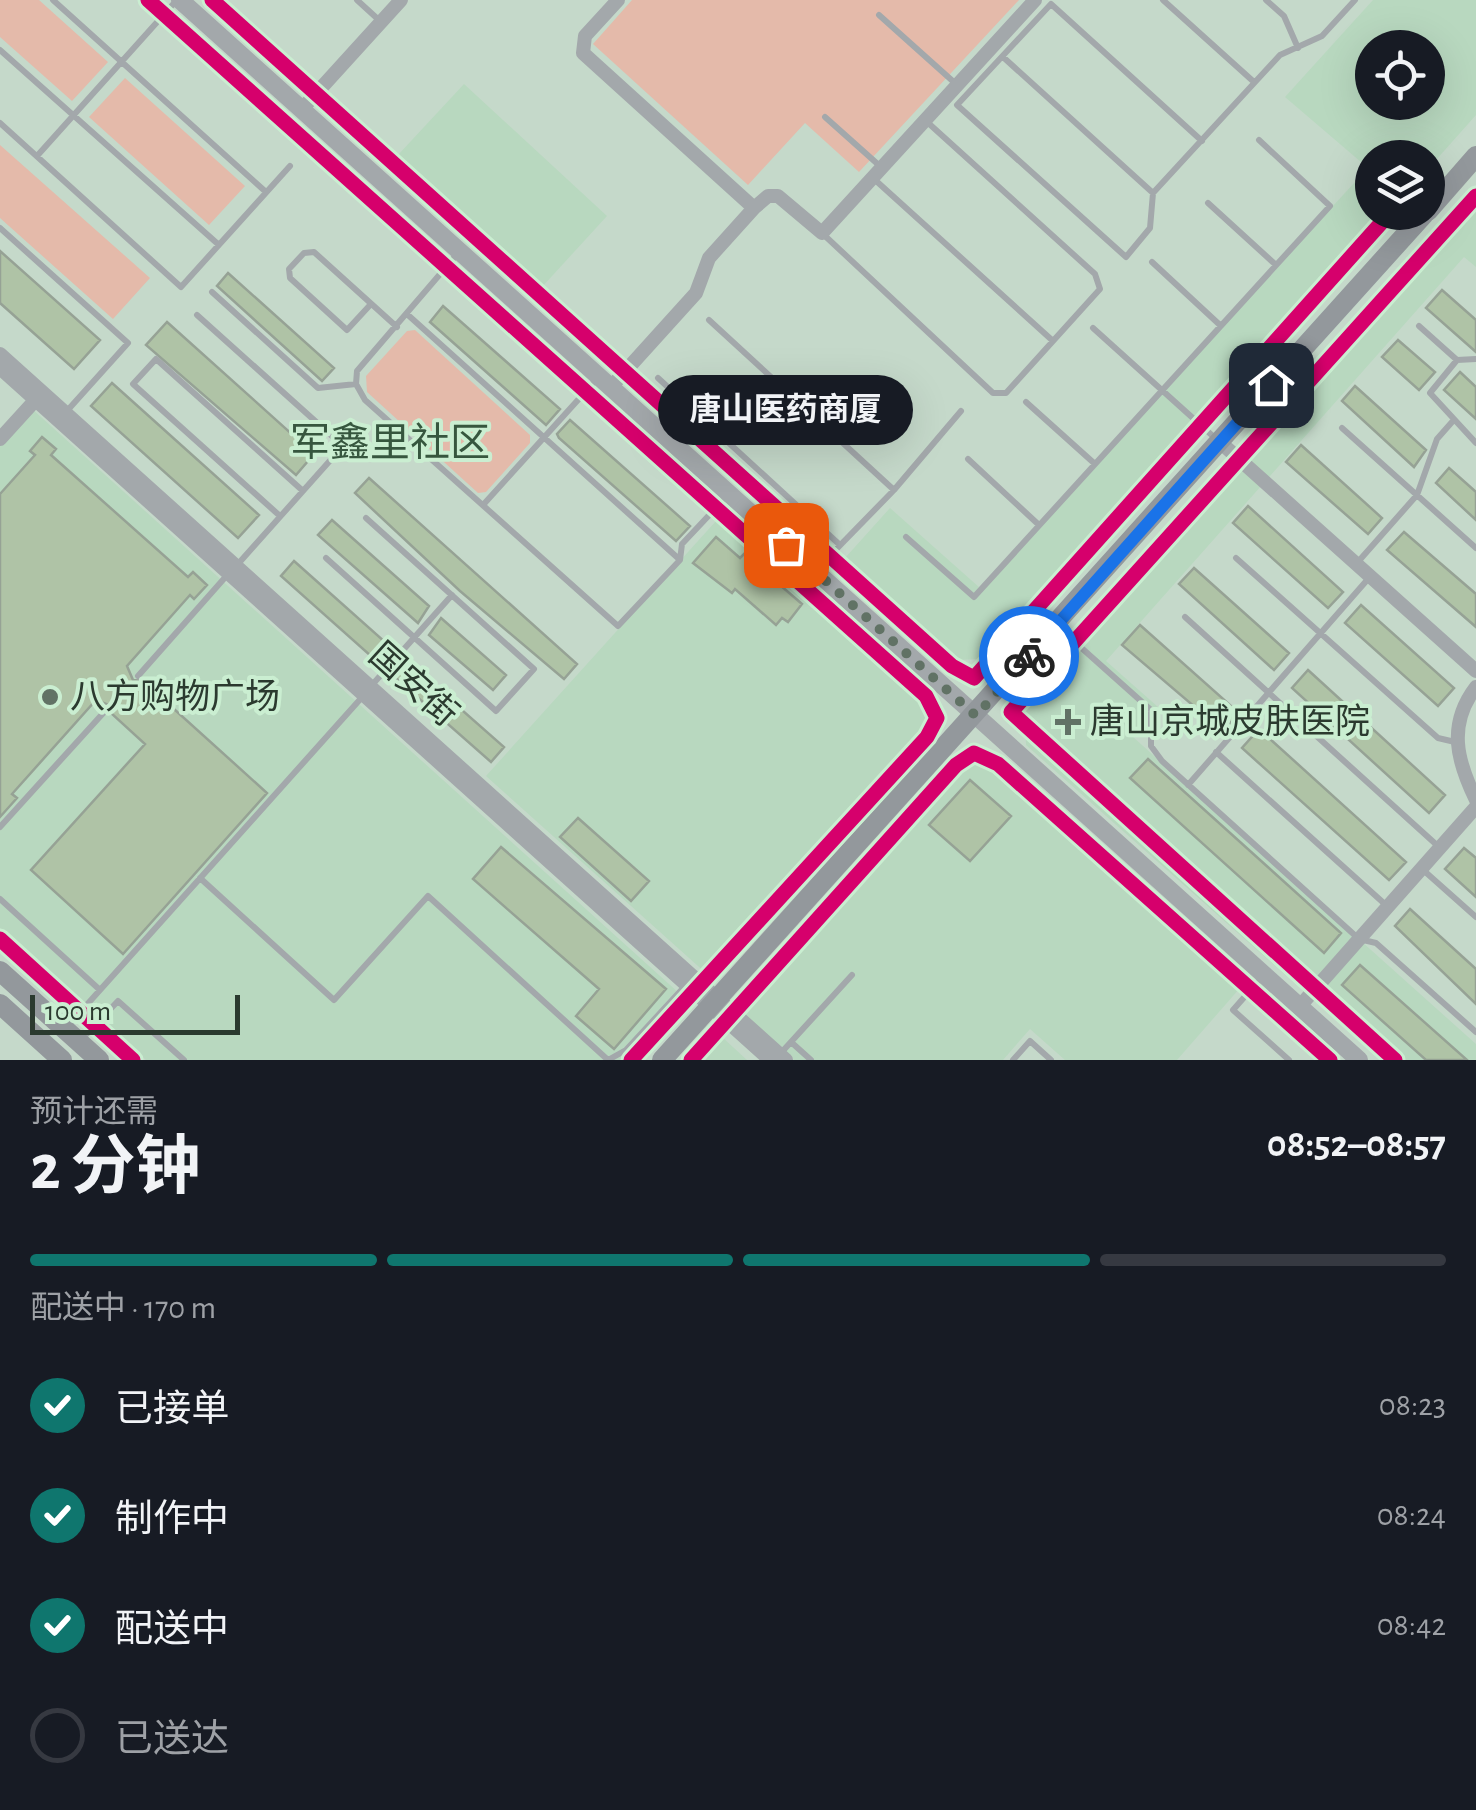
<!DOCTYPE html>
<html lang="zh">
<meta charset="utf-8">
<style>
body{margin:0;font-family:"Alegreya Sans","Noto Sans SC",sans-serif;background:#20242c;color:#f1f3f6;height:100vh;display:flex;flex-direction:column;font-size:38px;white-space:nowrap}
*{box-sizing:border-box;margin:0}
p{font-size:32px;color:#9ea1a6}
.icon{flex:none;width:55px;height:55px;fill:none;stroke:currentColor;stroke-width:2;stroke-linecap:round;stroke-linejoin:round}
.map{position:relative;height:1060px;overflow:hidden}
.panel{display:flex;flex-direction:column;background:#171b24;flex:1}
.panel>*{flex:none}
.controls{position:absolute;left:1355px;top:30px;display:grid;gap:20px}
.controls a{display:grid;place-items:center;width:90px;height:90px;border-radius:50%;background:#171b24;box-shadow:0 10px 40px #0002;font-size:50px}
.scale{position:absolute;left:30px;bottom:25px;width:210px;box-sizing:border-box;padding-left:10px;border:5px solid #2b3a2f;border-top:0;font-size:28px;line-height:35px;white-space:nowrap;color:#2b3a2f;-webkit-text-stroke:8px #caeed1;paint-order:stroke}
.pin{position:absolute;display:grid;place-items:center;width:85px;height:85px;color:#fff;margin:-42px;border-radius:20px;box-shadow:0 5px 15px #0006}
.courier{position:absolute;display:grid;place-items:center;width:100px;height:100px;margin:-50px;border:8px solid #1a73e8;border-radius:50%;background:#fff;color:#222;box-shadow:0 2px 12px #0007}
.bubble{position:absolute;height:70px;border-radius:35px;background:#171b24;box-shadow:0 10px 40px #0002;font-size:32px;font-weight:700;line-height:70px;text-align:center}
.summary em{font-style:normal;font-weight:700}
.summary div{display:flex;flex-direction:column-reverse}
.summary{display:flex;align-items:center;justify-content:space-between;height:170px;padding:0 30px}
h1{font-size:65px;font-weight:700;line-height:75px}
.bar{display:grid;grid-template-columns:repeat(4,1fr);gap:15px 10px;align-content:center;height:120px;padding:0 30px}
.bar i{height:12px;border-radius:8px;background:#363941}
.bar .current{background:#0f766e}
.bar p{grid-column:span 4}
ol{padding:0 30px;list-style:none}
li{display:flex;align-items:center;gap:30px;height:110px}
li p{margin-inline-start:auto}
li .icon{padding:10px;border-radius:50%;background:#0f766e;color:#fff;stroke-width:4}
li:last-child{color:#9ea1a6}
li i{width:55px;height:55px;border:5px solid #363941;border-radius:50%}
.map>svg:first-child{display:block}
</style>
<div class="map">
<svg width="1476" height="1060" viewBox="0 0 1476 1060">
<rect width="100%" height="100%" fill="#c5d9ca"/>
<!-- built -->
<path fill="#b8d8bf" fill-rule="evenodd" d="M1373 0H1476V115L1428 169V158H1372V212L1389 213 979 659 958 660 845 558 890 508 980 588 1368 168 1285 97ZM1372 48H1428V102H1372Z
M464 84 607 216 542 287 398 155Z
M1476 190V267L1464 257 1106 661 1158 707 1133 737 1476 1044V1060H1381L1026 745 1024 698Z
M31 408 690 1003 638 1060H146L0 928V443Z
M716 521 921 705 925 718 920 740 708 975 486 776Z
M976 764 992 765 1240 988 1177 1060H1065L1030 1029 1003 1060H794L742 1014 961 767Z
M721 1036 747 1060H700Z"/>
<!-- green -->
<path fill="#e4baaa" d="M0 0H39L108 62 72 101 0 37Z
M632 0H1019L859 172 805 123 748 185 593 44Z
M125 78 245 186 209 225 89 117Z
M0 145 150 278 113 319 0 218Z
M415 330 530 435V443L486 492 478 493 367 392 366 376 407 331Z"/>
<!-- building -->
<path fill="#afc3a6" stroke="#96a295" stroke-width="2.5" d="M0 251 100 340 74 369 0 303Z
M228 273 334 368 322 381 217 286Z
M1442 290 1476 320V352L1426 308Z
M443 306 560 409 546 425 430 322Z
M167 322 314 454 296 475 146 345Z
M1398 340 1435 372 1419 390 1382 357Z
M1460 372 1476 387V419L1444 390Z
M112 383 259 515 238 538 91 406Z
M1355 386 1426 450 1414 467 1342 401Z
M570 420 690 526 676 541 559 438 557 434Z
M42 437 56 449 51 455 188 577 193 572 207 585 194 599 190 595 127 666 133 680 143 681 267 793 123 954 31 870 145 744 112 714 111 706 96 700 12 794 17 798 0 817V494L35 455 30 451Z
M1301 445 1382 518 1368 534 1286 462Z
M1449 468 1476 492V520L1436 483Z
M369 478 577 664 564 679 460 591 355 493Z
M1248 506 1343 592 1328 608 1233 523Z
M332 520 429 606 418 623 318 535Z
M1404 532 1476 594V627L1387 550Z
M716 537 740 558 744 554 802 604 788 622 782 618 776 625 735 589 732 593 693 563Z
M294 561 394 650 381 665 281 576Z
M1194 568 1289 653 1274 670 1179 584Z
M1361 605 1454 688 1438 706 1345 623Z
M441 618 506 675 493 690 429 635Z
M1140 625 1239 713 1223 731 1122 645Z
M404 659 504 747 491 762 391 674Z
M1308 670 1445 795 1429 813 1292 688Z
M1259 729 1406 862 1389 880 1242 748Z
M1148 759 1341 933 1324 953 1130 778Z
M970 780 1011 816 970 861 929 825Z
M578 818 649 881 631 901 560 837Z
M501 847 666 989 614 1049 576 1016 599 989 473 879Z
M1464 848 1476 858V897L1445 869Z
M1410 909 1476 969V1004L1395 926Z
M1360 965 1467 1060H1426L1342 985Z"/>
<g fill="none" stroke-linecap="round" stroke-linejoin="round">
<!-- service -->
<path stroke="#a3a8ab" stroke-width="6" d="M53 0 266 192
M357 0 380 21
M1163 0 1254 82
M1266 0 1284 16 1298 48
M879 15 956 84
M0 50 219 245
M1003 57 1153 193
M825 117 881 167
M0 123 181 287 290 166
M1202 141 1051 4 957 105 1126 257 1150 228 1153 193 1280 55 1322 36 1355 0
M37 156 176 1
M874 179 1053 341
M1208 203 1276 265
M0 228 128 343 66 412
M824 235 993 393H1006L1100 289 1095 274 926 121
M459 252 357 371 356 384 365 400 618 626 680 560 682 544 729 494
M1152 262 1221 326
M212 292 318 388 356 384
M371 304 347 330 290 278 289 269 304 253 314 252 397 327
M197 315 343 446 238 564
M408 315 679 559
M709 320 894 490
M1419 326 1457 360
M1093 328 1215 438
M1476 359 1457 360 1430 393 1476 443
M658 378 840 545
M1026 402 1095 464
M1342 428 1476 548
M968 459 1039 525
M483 505 596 380
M280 516 133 384 156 359 303 491
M906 537 974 597 1330 206 1259 140
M326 558 496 711 534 669 366 518
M1236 558 1438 738 1455 742
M1357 563 1417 495 1437 439 1452 422
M816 570 894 490 961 411
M1185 617 1439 847
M1058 627 1151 710V746L1162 761 1359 939 1376 943 1476 1032
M138 676 229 573
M372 685 452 595
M1216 752 1387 906
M1188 785 1368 579
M0 827 106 710
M1422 869 1476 917
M200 878 334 1000 428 896 608 1060
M0 899 100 990
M1262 977 1233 1010 1289 1060
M66 1028 364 695
M80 1041 118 1001 184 1060
M791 1042 811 1060
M780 1054 852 975
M608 1060 626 1050 686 985
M1013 1060 1030 1041 1051 1060"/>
<!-- minor -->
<path stroke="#a3a8ab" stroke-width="14" d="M302 109 401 0
M754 208 768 196H778L822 233 1035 0
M0 354 786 1060
M0 368 770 1060
M611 387 696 293 709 258 754 208 583 53 585 36 618 0
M0 439 40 395
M1220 442 1476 671
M1476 687C1447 725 1457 761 1476 800
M1300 1006 1476 807"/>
<!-- tertiary -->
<path stroke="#a3a8ab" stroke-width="18" d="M180 0 1359 1060"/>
<!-- primary -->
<path stroke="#93989c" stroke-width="20" d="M1428 211 1476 156
M0 971 99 1060
M0 1004 62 1060
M662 1060 1426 212"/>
<!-- cycleway casing -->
<g stroke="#caeed1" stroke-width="21">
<path id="cycleway" d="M148 0 926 696 937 718 927 737 631 1060
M212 0 952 666 974 678 1391 212
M0 939 133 1060
M691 1060 956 765 974 753 998 764 1330 1060
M1395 1060 1011 712 1476 196"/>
</g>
<!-- cycleway -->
<use href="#cycleway" stroke="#d6006c" stroke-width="15"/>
</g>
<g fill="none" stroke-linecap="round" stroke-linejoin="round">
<!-- done -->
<path stroke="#617265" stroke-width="10" stroke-dasharray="0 18" d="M786 545 976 716 1029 656"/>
<!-- route -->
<path stroke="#1a73e8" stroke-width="12" d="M1029 656 1271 385"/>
</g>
<!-- markers -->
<g fill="#617265" stroke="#caeed1" stroke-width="4">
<circle cx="50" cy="697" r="10"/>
<path d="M1063 707h10v10h10v10h-10v10h-10v-10h-10v-10h10z"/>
</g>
<g text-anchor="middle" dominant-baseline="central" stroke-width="8" stroke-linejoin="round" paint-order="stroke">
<!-- street labels -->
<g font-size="35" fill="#2b3a2f" stroke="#caeed1">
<text transform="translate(413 685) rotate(42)">国安街</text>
</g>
<!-- poi labels -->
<g font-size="35" fill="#2b3a2f" stroke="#caeed1" text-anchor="start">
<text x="70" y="697">八方购物广场</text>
<text x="1090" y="722">唐山京城皮肤医院</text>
</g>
<!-- quarter labels -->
<g font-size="40" fill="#36563e" stroke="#caeed1">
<text x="390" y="444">军鑫里社区</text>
</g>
</g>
</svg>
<div class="controls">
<a><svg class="icon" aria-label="locate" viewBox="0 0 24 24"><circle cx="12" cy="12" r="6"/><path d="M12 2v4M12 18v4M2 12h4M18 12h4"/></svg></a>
<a><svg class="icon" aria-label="layers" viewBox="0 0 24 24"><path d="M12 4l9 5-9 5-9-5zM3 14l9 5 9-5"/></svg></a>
</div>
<div class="scale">100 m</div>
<div class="pin" style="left:786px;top:545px;background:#ea580c"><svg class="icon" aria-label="bag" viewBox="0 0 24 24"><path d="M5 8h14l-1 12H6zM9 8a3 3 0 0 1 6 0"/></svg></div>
<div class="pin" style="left:1271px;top:385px;background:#1f2937"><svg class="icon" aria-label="home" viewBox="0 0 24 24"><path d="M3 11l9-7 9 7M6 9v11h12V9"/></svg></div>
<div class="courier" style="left:1029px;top:656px"><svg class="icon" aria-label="bike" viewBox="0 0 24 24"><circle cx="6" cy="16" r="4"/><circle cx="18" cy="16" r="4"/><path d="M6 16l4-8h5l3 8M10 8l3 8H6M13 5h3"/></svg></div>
<div class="bubble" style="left:658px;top:375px;width:255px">唐山医药商厦</div>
</div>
<section class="panel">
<div class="summary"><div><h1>2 分钟</h1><p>预计还需</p></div><em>08:52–08:57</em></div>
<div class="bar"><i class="current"></i><i class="current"></i><i class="current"></i><i></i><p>配送中 · 170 m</p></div>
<ol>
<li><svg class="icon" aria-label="check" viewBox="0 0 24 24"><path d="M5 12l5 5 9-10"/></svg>已接单<p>08:23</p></li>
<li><svg class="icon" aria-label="check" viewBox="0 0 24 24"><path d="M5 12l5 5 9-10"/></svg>制作中<p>08:24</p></li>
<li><svg class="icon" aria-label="check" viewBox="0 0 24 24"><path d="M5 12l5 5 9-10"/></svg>配送中<p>08:42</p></li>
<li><i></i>已送达</li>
</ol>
</section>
